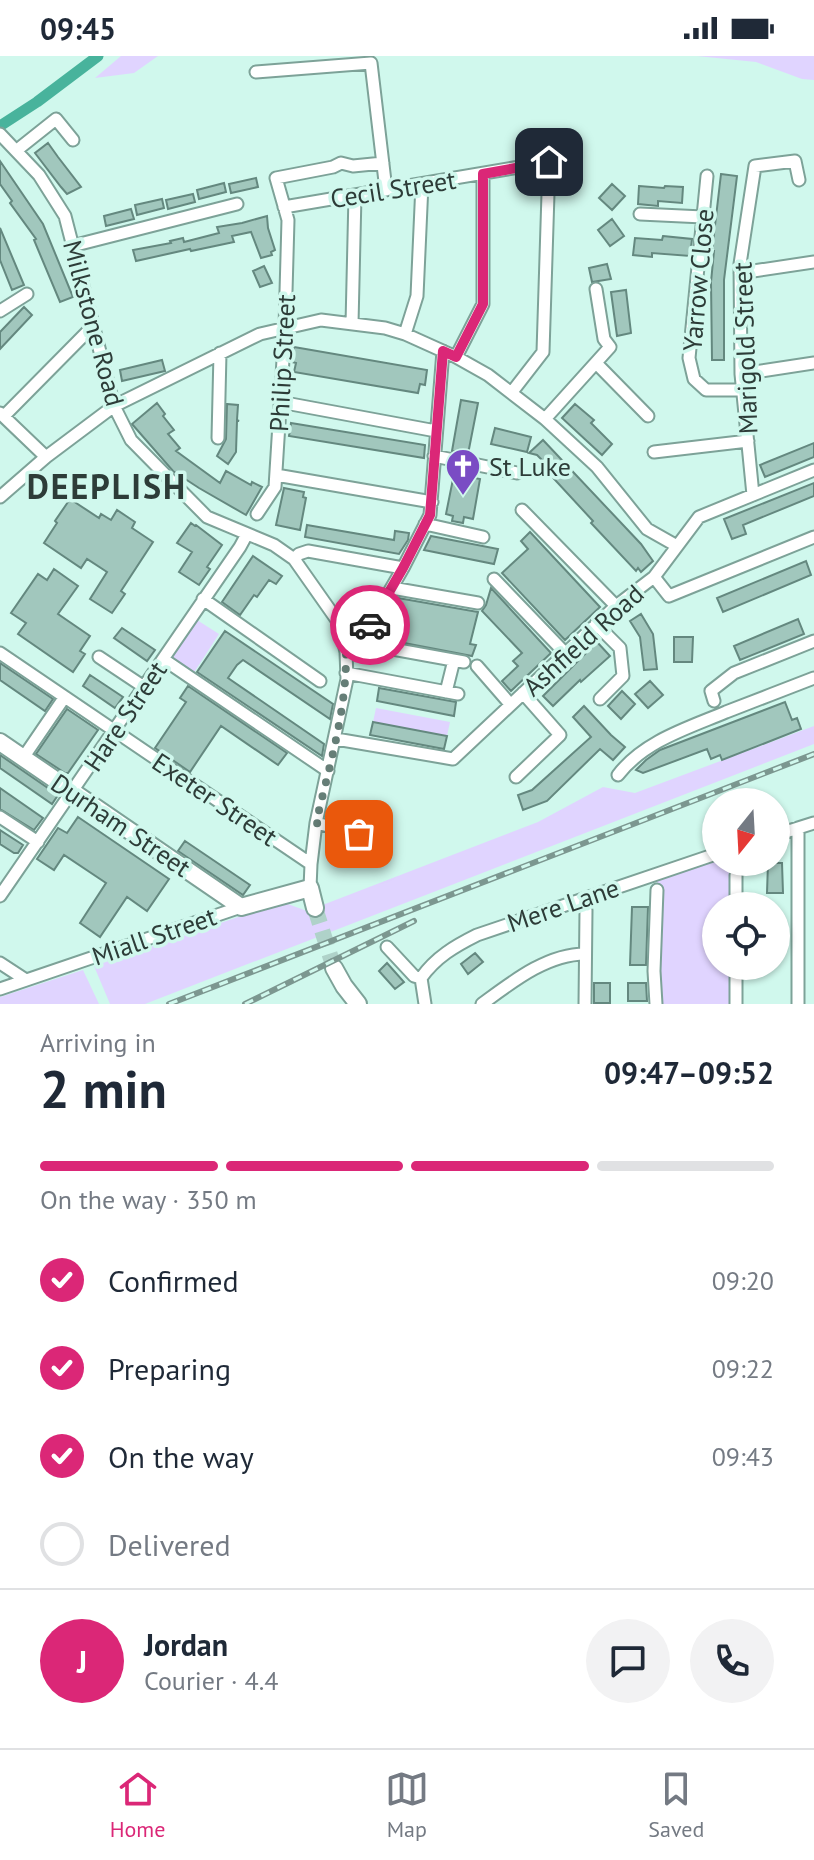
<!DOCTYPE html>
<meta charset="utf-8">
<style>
body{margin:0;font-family:"PT Sans",sans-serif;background:#f2f2f3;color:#1f2937;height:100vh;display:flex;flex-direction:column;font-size:30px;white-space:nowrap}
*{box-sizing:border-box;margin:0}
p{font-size:26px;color:#747a83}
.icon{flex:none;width:44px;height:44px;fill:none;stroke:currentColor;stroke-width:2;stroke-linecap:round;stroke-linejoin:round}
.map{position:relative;height:948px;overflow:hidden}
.drawer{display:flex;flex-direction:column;background:#fff;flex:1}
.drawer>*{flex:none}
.needle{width:52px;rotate:198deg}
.buttons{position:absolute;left:702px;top:732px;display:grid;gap:16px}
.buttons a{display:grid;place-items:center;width:88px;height:88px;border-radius:50%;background:#fff;box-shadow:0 2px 6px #0004;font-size:40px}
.pin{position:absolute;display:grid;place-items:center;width:68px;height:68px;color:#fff;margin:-34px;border-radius:16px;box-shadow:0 4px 12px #0006}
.courier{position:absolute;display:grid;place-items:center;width:80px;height:80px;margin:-40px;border:6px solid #db2777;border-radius:50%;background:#fff;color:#222;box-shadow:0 2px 10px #0007}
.head em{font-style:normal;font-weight:600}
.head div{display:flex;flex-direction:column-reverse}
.head{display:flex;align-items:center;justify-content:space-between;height:136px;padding:0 40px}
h1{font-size:52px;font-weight:600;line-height:60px}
.bar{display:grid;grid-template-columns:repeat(4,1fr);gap:12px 8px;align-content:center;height:96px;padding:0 40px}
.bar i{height:10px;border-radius:6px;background:#e0e1e3}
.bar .active{background:#db2777}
.bar p{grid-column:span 4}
.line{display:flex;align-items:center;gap:20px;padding:0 40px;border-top:2px solid #e0e1e3}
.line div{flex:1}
.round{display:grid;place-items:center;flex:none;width:84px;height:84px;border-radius:42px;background:#f2f2f3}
ol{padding:0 40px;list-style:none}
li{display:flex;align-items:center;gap:24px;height:88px}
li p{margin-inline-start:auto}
li .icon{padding:8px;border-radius:50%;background:#db2777;color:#fff;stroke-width:4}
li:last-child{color:#747a83}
li i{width:44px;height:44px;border:4px solid #e0e1e3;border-radius:50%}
.status{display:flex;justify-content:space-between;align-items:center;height:56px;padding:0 40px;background:#fff;direction:ltr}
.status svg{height:22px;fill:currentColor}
.tab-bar{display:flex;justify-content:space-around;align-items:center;height:112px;border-top:2px solid #e0e1e3;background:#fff;font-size:22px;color:#747a83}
.tab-bar a{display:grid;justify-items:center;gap:4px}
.tab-bar .active{color:#db2777}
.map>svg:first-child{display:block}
</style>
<div class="status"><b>09:45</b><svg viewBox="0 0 49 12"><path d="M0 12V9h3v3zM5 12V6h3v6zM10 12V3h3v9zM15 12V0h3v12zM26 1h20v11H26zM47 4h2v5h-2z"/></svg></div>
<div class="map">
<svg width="814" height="948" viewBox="0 0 814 948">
<rect width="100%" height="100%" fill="#d0f8ed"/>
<!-- green -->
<path fill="#e0d4ff" d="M121 0H158L134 17 95 22Z
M697 0H814V24L802 23 756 6Z
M197 564 219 578 193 618 171 604Z
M376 652 450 666 447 680 373 666Z
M814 670V688L145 948H110L94 910 274 849 285 847 307 855 538 766 603 731 635 737Z
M716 799V806H733V850H716V910H733V948H659L657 912V819Z
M83 914 99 948H0V941Z"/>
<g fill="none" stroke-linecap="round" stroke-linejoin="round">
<!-- canal -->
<path stroke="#48b39c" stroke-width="11" d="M0 70 37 46 98 0"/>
</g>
<!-- building -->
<path fill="#a1c7bd" stroke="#64887f" stroke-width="2" d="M48 87 58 101 81 131 67 138 61 131 35 97Z
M0 105 43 168 73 241 60 246 34 184 36 183 10 147 12 145 0 128Z
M721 118 737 120 724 224V304H712L711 226 714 195H712Z
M256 122 258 131 231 137 229 128Z
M224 127 226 136 199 143 197 134Z
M612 128 625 140 612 154 599 142Z
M639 130 664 132 665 130 683 131 682 147 658 145V150L638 148Z
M193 138 195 146 168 153 166 144Z
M162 143 164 152 137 159 135 149Z
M131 153 134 163 106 170 104 160Z
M267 160 268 172 275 194 271 196 272 199 261 202 251 176 232 180 234 186 191 195 190 193 136 205 133 194 171 187 170 185 183 182 184 186 219 177 217 171 242 167Z
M612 163 624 180 610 190 598 174Z
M0 172 24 229 12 234 0 204Z
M663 180 692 183 690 200 652 197V201L633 199 635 182 662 184Z
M607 208 611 223 592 226 589 212Z
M264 210 272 227 260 231 253 215Z
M626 234 631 277 617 280 611 236Z
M24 251 32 259 0 293V276Z
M294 291 427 314 425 329 420 328 418 337 294 316 296 307 292 306Z
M162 304 165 315 122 325 120 314Z
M461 344 478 347 468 398 452 395Z
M157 347 165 358 163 360 174 374 168 378 180 392 176 395 220 427 226 415 251 429 252 426 262 431 246 459 199 432 173 415 132 368Z
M227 348 238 349 237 364 239 365H237L236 396 228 408 217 400 226 383Z
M575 348 594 364 591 367 612 388 602 399 562 362Z
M291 367 425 389 424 402 289 380Z
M495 372 531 381 527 396 491 388Z
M543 384 641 488 653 505 641 516 638 512 636 515 591 467 593 465 544 412 547 409 537 399 529 397Z
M814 387V401L765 421 760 409Z
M460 414 471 416 469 421 480 423 473 463 464 461 463 467 452 465 453 460 446 458 454 418 459 419Z
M814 427V440L743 469 746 478 732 483 724 463Z
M284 432 304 436 303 441 306 442 300 474 276 469Z
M70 443 99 462 101 458 111 464 117 454 135 466 132 472 153 486 121 535 125 538 112 557 90 543 107 516 87 503 81 512 44 487 57 467 55 465Z
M191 467 195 470 196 469 222 489 207 511 210 513 199 529 179 516 192 496 177 487Z
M307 469 394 484 395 475 409 477 408 484 399 498 305 481Z
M530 476 600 551 565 584 502 517 528 493 521 485Z
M431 480 498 493 494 508 424 494Z
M253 500 282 520 276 528 269 524 257 541 254 539 240 559 222 546Z
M806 505 811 519 723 556 717 542Z
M54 513 78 530 58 558 90 580 80 595 85 598 73 616 18 578 26 567 11 557 38 518 47 524Z
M491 532 551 597 511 635 502 625 518 610 513 605 522 597 482 555 486 549Z
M398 542 478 556 470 588 476 589 472 600 373 581Z
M641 558 653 578 657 613 644 614 640 581 630 565Z
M798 563 804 578 740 604 734 590Z
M122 572 155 594 147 605 114 582Z
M225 575 333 648 330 663 243 604 237 609 228 622 324 688 322 700 197 616Z
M674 581H693L692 606H674Z
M597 586 610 600 581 626 580 624 553 650 543 640Z
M0 607 53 643 45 655 0 624Z
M90 619 123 641 115 652 83 630Z
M650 625 663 639 648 652 635 638Z
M188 630 287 697 278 709 221 670 190 716 155 692 186 646 180 642Z
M379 632 456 646 454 660 377 645Z
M622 635 635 648 621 663 608 650Z
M785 646 792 664 797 662 801 673 722 704 720 699 711 703 707 693 643 717 636 714 646 704 660 694Z
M584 650 611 679 625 691 613 704 600 693 547 745 523 754 518 739 532 734 591 681 573 661Z
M67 653 98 674 68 717H65L36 698Z
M373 666 447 680 444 693 370 679Z
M0 699 58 739 52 748 0 712Z
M0 732 43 762 34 774 0 753Z
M78 761 169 823 147 855 127 841 100 881 80 867 106 827 64 799 54 814 37 803 58 772 67 777Z
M0 774 23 789 18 797H14L0 788Z
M185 785 250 829 243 839 178 795Z
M768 807H782L783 837H767Z
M632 851H648L646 909H630Z
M475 897 483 906 468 918 461 908Z
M387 907 404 926 395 933 379 915Z
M594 927H610V947H594Z
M628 927H646L647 945H628Z"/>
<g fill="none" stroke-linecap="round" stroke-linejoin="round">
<!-- secondary-tunnel -->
<path stroke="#afd2c9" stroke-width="16" stroke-dasharray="16 8" stroke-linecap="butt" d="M315 852 334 912"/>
<!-- minor casing -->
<g stroke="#7da298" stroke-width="15">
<path id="minor" d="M256 16 371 7 386 134
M0 78 39 119 65 160 114 350 131 384 207 461 274 489 294 503 339 567 346 596 347 623 316 767 311 808 310 832
M17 94 56 63 73 84
M707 120 689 302 694 323 706 334H742
M284 151 549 106 543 296 512 336
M640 158 703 161
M72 190 237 148
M740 217 814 206
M0 255 27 238
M352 268 355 139
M405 278 417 240 422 128
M456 301 483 248V118
M596 307 648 360
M741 318 814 307
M280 346 436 375
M0 357 46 401
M4 360 93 270
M545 363 610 291 604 283 596 233
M218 382 220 297
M654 396 748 385
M434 400 517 417
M276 419 432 446
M753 439 741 318 740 208 755 110 795 105 799 124
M0 441 46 401 114 350 260 278 321 264 385 272 405 278 456 301 488 319 545 363 597 411 647 473 677 490
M522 454 616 550
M257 458 275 431 285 272 288 164 276 122 333 111 341 107 353 110 383 107
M425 468 483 481
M294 503 299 498 308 495 403 512
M654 521 669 540 814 481
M494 523 565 597
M392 532 478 547
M203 543 320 625
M596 568 620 592 623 620 600 643
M361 585 365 588 464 606
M346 596 361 585 403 512 430 459 443 295
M0 597 311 808
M99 601 144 631
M163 603 328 715
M477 610 510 648
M346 617 458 638
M446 636 454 604
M714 645 711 635 734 617 814 585
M336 683 453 703 616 550 654 521 699 461 814 414
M23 702 64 642
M618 719C644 685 688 672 726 656 755 645 785 633 814 622
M516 721 560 679 523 637
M0 761 38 786
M316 767 380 783
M798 772V948
M776 779 814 767
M0 840 240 491 247 478
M736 850V819
M387 891 414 920 421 922
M0 907 26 924
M421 922C436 901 455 890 477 879L716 798
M421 922 425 948
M0 933 241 851
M482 948C512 926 547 898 585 898
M585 948 586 854
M656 948 654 915 657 834
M736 948V910"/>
</g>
<!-- secondary casing -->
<g stroke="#7da298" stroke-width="20">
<path id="secondary" d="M0 686 241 851 310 832 315 852
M334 912 344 930 358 948"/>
</g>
<!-- minor -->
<use href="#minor" stroke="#fff" stroke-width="11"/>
<!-- secondary -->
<use href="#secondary" stroke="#fff" stroke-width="16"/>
<!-- rail casing -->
<g stroke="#7c9790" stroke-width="6">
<path id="rail" d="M169 948 814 698
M245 948 414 865"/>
</g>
<!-- rail -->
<use href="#rail" stroke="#d0f8ed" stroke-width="3" stroke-dasharray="9" stroke-linecap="butt"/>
</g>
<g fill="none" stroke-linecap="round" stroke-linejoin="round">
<!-- done -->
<path stroke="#667e77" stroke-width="8" stroke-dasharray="0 14.4" d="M359 778 316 767C329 711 347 654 346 596L361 585 370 569"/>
<!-- route -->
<path stroke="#db2777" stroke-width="10" d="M370 569 403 512 430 459 443 295 456 301 483 248V118L549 106"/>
</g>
<!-- icons -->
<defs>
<g id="church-pin" transform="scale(1.8)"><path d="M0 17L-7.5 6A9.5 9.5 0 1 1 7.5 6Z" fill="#7a4cc4" stroke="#d0f8ed"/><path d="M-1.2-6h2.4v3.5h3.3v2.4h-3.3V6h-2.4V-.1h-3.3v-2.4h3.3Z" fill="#fff"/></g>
</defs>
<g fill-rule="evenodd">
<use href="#church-pin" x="463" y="410"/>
</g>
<g text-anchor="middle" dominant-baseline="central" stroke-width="7" stroke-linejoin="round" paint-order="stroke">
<!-- street labels -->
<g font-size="26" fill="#2d3c38" stroke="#d0f8ed">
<text transform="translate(393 133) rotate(-9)">Cecil Street</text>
<text transform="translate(698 224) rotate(-85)">Yarrow Close</text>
<text transform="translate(94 267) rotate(75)">Milkstone Road</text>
<text transform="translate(745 292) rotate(-92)">Marigold Street</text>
<text transform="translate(282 307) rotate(-87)">Philip Street</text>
<text transform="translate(583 584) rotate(-42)">Ashfield Road</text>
<text transform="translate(125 660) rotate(-56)">Hare Street</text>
<text transform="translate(215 743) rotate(34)">Exeter Street</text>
<text transform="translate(121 769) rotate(34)">Durham Street</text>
<text transform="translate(563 849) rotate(-19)">Mere Lane</text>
<text transform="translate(154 880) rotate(-19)">Miall Street</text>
</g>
<!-- poi labels -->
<g font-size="26" fill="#2d3c38" stroke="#d0f8ed" text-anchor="start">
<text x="489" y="410">St Luke</text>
</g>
<!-- district labels -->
<g font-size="34" font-weight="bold" letter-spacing="2" fill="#2d3c38" stroke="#d0f8ed">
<text x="107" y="430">DEEPLISH</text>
</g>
</g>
</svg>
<div class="buttons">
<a><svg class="needle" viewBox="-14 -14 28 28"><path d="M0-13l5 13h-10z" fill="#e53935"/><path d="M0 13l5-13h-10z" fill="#747a83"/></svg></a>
<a><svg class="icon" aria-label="locate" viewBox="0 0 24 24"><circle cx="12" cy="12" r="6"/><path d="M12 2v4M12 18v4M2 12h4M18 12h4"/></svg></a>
</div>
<div class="pin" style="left:359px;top:778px;background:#ea580c"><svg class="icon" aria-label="bag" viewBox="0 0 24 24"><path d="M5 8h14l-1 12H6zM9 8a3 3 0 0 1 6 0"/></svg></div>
<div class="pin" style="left:549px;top:106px;background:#1f2937"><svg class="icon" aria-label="home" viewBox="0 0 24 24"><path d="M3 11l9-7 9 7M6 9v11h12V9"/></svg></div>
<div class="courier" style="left:370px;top:569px"><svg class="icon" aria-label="car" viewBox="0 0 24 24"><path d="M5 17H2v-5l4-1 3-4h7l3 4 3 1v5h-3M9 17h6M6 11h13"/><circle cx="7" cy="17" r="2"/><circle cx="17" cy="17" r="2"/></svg></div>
</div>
<section class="drawer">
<div class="head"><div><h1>2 min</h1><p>Arriving in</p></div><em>09:47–09:52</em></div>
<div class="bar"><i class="active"></i><i class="active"></i><i class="active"></i><i></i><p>On the way · 350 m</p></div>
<ol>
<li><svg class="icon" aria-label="check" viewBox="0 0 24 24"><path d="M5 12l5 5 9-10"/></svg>Confirmed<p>09:20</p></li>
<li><svg class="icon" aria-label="check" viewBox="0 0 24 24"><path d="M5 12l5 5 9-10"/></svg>Preparing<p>09:22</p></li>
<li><svg class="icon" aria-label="check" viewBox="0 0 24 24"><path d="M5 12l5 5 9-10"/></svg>On the way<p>09:43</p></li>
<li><i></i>Delivered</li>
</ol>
<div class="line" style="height:144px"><b class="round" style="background:#db2777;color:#fff">J</b><div><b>Jordan</b><p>Courier · 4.4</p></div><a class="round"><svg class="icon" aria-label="chat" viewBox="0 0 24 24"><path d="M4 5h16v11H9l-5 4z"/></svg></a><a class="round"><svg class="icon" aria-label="phone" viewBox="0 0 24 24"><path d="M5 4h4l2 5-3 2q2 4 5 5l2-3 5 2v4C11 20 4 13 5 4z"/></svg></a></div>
</section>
<nav class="tab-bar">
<a class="active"><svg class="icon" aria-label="home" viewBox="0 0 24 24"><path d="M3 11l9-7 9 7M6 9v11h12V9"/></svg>Home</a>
<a><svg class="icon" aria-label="map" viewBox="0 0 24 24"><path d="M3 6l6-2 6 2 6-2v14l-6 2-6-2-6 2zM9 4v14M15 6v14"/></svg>Map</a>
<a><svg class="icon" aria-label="saved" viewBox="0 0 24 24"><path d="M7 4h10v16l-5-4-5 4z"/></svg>Saved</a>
</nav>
